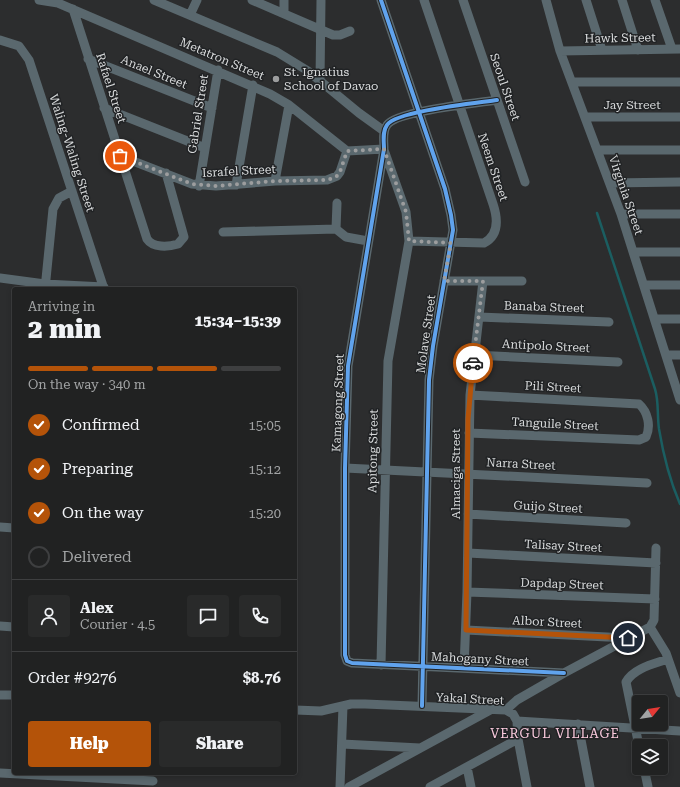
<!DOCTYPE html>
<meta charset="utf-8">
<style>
body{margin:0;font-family:"Roboto Serif",serif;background:#292a2a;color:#f1f3f6;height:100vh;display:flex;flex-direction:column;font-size:15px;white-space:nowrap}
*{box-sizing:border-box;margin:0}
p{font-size:13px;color:#a2a4a5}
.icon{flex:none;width:22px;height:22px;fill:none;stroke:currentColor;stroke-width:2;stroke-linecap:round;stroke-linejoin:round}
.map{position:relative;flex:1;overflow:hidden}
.details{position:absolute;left:12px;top:287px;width:285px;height:488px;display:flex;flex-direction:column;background:#212222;border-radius:4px;box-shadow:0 2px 6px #0003,0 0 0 1px #3e3f40}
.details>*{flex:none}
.needle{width:26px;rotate:60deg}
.controls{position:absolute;left:632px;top:695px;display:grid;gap:8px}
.controls a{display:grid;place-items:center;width:36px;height:36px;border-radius:4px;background:#212222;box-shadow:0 2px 6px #0003,0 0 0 1px #3e3f40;font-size:20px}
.pin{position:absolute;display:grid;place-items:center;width:34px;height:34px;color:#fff;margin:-17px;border:2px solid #fff;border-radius:50%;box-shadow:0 1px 4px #0007}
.courier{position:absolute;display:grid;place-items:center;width:40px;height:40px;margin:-20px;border:3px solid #b45309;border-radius:50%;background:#fff;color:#222;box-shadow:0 1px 5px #0007}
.overview em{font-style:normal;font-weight:800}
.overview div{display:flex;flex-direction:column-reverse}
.overview{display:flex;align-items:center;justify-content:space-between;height:68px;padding:0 16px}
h1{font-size:26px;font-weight:800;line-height:30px}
.bar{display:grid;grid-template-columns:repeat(4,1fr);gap:6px 4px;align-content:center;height:48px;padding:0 16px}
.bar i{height:5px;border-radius:3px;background:#3e3f40}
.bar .selected{background:#b45309}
.bar p{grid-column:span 4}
.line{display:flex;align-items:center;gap:10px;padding:0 16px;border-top:1px solid #3e3f40}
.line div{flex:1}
.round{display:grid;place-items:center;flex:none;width:42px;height:42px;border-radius:4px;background:#292a2a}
ol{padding:0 16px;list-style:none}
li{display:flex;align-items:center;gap:12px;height:44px}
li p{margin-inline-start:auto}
li .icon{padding:4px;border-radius:50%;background:#b45309;color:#fff;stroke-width:4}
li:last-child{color:#a2a4a5}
li i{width:22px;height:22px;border:2px solid #3e3f40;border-radius:50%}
.action{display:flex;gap:8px;margin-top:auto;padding:8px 16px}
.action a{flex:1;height:46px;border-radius:4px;background:#b45309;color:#fff;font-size:16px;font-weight:800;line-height:46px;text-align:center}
.action a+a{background:#292a2a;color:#f1f3f6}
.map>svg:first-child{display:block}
</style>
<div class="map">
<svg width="680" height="787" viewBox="0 0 680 787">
<rect width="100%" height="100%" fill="#2c2d2e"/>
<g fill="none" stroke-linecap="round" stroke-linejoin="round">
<!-- stream -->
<path stroke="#1b5e61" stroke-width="2.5" d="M597 213 655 389C659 402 657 415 659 429 663 453 670 481 680 504"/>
<!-- minor -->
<path stroke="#5a686e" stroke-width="9" d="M39 0 58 3 270 94 289 105 347 151 384 149
M154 0 277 52 308 71 359 113 384 131
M252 0 333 35H340L350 31
M381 0 445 189 451 215 453 230 433 346 429 380 422 706
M463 0 525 182
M546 0 560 51 621 214 680 400
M586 0 602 50
M622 0 638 50
M655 0 672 49
M73 9 147 239C153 248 168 247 178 244L184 237 166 173
M284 13V0
M190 15 197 0
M0 40 19 46 29 60 104 289
M560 51 680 49
M88 59 212 108
M320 81 321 0
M572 82H680
M497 100C477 103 396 111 387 125 382 132 384 141 384 149L348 366 345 468V655L347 661 352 663 564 673
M104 108 205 148
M585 117H680
M598 150H680
M120 156 192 184 216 186 275 181 327 180 337 176 340 172 347 151
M275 181 289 105
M610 183 680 182
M236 185 253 85
M199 186 218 70
M621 214H680
M336 229 337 203
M223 232 336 229 346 237 368 241
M409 241 484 243C499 235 498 219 493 204L424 0
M633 252H680
M0 278 45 284 104 287
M444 281H522
M644 285H680
M45 289 53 209 59 198 72 191
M479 317 609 322
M655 319H680
M474 355 618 362
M667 355H680
M469 433 639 440 646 437C651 426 648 412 639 404L470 395
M345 468 647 483
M468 514 626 523
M0 527 14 528
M468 553 656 563
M467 592 655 599
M0 626 14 627
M650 627 666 653 680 693
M466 630 627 638
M381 665 388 361 409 241 406 212 384 150
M464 668 467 592 470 395 483 281
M0 695H14
M295 710 321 711 351 704H365L506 710 513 714 517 721 518 739 527 787
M506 710 517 700 564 673 650 627 654 620 656 548
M517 721 680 731
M578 724 590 787
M342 744 420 748
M639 746 626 682C634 668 654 664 668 659
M467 767 471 787
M644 768 648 787
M0 773 153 781
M340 787 343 706
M349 787 492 709
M430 787 518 739"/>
<!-- cycleway casing -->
<g stroke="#212325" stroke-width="6">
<path id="cycleway" d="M381 0 445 189 451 215 453 230 433 346 429 380 422 706
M497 100C477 103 396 111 387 125 382 132 384 141 384 149L348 366 345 468V655L347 661 352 663 564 673"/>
</g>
<!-- cycleway -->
<use href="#cycleway" stroke="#60a3ed" stroke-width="4"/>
</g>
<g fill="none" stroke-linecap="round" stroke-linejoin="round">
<!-- done -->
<path stroke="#9c9d9e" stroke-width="4" stroke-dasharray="0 7.2" d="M120 156 192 184 216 186 275 181 328 180 337 176 340 172 347 151 384 149 406 212 409 241 451 243 444 281H483L473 363"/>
<!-- route -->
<path stroke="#b45309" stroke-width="5" d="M473 363 468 419 466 630 628 638"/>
</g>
<!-- markers -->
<circle fill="#9c9d9e" stroke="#212325" stroke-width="1.5" cx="276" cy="79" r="4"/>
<g text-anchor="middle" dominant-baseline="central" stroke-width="3" stroke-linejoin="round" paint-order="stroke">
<!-- street labels -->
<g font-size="12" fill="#d8dadb" stroke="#212325">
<text transform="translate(620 38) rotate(-1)">Hawk Street</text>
<text transform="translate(222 59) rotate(23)">Metatron Street</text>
<text transform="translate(154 72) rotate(22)">Anael Street</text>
<text transform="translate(505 87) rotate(71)">Seoul Street</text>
<text transform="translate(111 88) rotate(72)">Rafael Street</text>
<text x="632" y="105">Jay Street</text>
<text transform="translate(198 114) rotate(-81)">Gabriel Street</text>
<text transform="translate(72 153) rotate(72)">Waling-Waling Street</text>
<text transform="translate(493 167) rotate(71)">Neem Street</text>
<text transform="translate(239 171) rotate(-3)">Israfel Street</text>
<text transform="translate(626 195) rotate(71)">Virginia Street</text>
<text transform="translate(544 307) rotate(2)">Banaba Street</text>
<text transform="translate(426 334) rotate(-82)">Molave Street</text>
<text transform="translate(546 346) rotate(3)">Antipolo Street</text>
<text transform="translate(553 387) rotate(3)">Pili Street</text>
<text transform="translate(338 403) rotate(-88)">Kamagong Street</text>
<text transform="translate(555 424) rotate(3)">Tanguile Street</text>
<text transform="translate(373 451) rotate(-89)">Apitong Street</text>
<text transform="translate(521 464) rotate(3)">Narra Street</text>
<text transform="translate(456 474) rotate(-90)">Almaciga Street</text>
<text transform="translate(548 507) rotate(3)">Guijo Street</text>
<text transform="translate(563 546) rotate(3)">Talisay Street</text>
<text transform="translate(562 584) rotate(2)">Dapdap Street</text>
<text transform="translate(547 622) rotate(3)">Albor Street</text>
<text transform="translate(480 659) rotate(3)">Mahogany Street</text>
<text transform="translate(470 699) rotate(3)">Yakal Street</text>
</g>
<!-- poi labels -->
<g font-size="12" fill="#d8dadb" stroke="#212325" text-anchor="start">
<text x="284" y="72">St. Ignatius<tspan x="284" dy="14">School of Davao</tspan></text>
</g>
<!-- neighbourhood labels -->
<g font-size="13" letter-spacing="1" fill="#facadd" stroke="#212325">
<text x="555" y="733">VERGUL VILLAGE</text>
</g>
</g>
</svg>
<div class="controls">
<a><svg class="needle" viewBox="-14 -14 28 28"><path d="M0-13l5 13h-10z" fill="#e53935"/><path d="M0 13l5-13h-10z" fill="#a2a4a5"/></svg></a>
<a><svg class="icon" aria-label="layers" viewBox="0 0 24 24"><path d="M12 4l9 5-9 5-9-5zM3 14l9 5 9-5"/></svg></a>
</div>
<div class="pin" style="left:120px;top:156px;background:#ea580c"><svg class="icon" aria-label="bag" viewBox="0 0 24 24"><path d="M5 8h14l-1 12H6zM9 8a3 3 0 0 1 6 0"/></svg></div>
<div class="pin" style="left:628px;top:638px;background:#1f2937"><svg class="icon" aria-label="home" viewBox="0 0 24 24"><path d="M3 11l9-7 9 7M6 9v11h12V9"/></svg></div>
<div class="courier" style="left:473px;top:363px"><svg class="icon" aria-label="car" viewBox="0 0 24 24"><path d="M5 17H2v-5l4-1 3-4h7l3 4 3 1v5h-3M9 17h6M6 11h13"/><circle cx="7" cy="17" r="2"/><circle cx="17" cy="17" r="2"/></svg></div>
<section class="details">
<div class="overview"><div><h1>2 min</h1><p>Arriving in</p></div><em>15:34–15:39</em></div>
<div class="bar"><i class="selected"></i><i class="selected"></i><i class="selected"></i><i></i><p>On the way · 340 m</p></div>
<ol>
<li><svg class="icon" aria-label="check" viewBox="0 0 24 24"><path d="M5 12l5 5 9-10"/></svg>Confirmed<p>15:05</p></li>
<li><svg class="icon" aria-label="check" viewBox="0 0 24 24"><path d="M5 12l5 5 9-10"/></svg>Preparing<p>15:12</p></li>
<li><svg class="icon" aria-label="check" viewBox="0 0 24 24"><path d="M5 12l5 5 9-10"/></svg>On the way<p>15:20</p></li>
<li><i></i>Delivered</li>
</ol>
<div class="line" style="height:72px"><a class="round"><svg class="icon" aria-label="person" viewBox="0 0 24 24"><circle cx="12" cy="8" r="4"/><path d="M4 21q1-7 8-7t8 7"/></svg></a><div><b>Alex</b><p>Courier · 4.5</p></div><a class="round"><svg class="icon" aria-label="chat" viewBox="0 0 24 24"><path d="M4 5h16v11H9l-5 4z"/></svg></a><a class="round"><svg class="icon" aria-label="phone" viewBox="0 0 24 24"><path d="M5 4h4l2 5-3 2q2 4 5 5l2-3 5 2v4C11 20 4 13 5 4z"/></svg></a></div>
<div class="line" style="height:52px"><div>Order #9276</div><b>$8.76</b></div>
<div class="action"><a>Help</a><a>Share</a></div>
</section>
</div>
